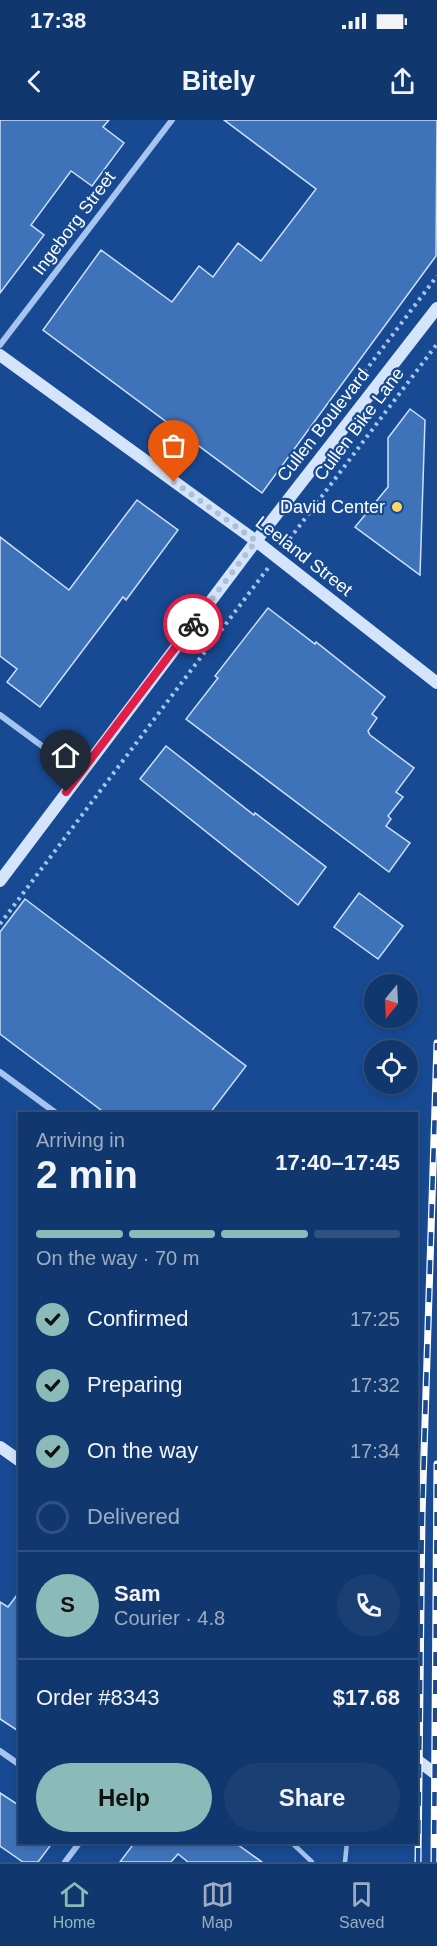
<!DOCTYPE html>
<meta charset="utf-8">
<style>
body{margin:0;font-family:Arial,sans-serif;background:#1a3f73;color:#f1f3f6;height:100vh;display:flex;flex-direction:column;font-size:22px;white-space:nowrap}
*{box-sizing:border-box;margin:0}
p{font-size:20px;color:#9cacc2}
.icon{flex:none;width:33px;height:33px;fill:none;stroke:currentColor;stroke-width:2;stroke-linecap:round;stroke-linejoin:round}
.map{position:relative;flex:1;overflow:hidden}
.details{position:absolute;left:18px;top:992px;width:400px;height:732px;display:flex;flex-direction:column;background:#11386e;border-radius:0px;box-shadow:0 3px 9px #0003,0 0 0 2px #305281}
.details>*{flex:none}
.needle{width:39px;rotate:198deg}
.controls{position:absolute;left:364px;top:854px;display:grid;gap:12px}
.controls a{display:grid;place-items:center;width:54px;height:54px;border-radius:50%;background:#11386e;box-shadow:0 3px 9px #0003,0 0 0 2px #305281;font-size:30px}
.pin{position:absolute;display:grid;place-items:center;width:51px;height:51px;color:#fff;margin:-62px -26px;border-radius:50% 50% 50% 0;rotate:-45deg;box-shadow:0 0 6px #0007}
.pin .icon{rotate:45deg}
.courier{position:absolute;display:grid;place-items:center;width:60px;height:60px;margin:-30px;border:4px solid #e11d48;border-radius:50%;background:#fff;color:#222;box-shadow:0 2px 8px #0007}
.head em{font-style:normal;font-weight:700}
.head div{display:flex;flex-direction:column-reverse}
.head{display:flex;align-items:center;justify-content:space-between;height:102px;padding:0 18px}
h1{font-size:39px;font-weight:700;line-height:45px}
.bar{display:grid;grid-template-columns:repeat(4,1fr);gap:9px 6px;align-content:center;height:72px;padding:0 18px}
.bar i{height:8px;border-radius:4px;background:#305281}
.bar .active{background:#8bbbb9}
.bar p{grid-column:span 4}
.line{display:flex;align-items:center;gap:15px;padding:0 18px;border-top:2px solid #305281}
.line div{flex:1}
.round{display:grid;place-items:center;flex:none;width:63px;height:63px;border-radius:32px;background:#1a3f73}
ol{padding:0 18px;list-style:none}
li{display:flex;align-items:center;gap:18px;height:66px}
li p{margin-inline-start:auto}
li .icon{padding:6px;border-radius:50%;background:#8bbbb9;color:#111;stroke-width:4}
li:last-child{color:#9cacc2}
li i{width:33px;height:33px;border:3px solid #305281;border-radius:50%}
.cta{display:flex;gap:12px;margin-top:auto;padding:12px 18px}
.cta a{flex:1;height:69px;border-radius:36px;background:#8bbbb9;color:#111;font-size:24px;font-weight:700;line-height:69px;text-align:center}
.cta a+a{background:#1a3f73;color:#f1f3f6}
.status{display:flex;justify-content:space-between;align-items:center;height:42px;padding:0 30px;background:#11386e;direction:ltr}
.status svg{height:16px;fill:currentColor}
header{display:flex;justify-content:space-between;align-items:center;height:78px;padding:0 18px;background:#11386e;font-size:27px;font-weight:700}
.tabs{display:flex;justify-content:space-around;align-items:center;height:84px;border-top:2px solid #305281;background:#11386e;font-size:16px;color:#9cacc2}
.tabs a{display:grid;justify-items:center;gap:3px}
.tabs .active{color:#8bbbb9}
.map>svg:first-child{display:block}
</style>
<div class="status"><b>17:38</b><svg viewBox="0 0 49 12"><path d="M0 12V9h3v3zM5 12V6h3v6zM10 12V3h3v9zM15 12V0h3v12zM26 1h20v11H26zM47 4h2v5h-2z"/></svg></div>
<header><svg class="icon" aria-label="back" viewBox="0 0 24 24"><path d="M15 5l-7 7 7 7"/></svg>Bitely<svg class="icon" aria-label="share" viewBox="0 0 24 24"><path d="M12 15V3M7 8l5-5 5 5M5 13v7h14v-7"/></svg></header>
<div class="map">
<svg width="437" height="1742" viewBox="0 0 437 1742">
<rect width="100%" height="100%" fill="#174a92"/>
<!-- building -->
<path fill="#3f73b9" stroke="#cce0fb" stroke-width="1.5" d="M0 0H109L103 7 124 23 92 66 71 51 31 105 44 115 0 173Z
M224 0H437L436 136 262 373 43 210 101 130 172 182 199 146 213 157 238 123 261 141 316 69Z
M410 289 425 300 420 455 355 407 388 367V318Z
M137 380 178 410 126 480 123 477 40 587 7 562 17 549 0 536V417L69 470Z
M268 488 315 524 316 522 385 577 372 594 377 598 368 611 370 615 414 648 396 672 403 677 388 696 391 699 386 706 410 723 389 752 186 599 218 558 215 556Z
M166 626 254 695 255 693 326 747 298 785 140 659Z
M359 773 403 806 378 839 334 807Z
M25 779 246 946 210 993H105L0 914V812Z
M20 1471V1612L0 1599V1482L8 1487Z
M0 1673 20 1686V1722H53L38 1742H23L0 1726Z
M135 1722H234L262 1742H188L178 1734 171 1742H120Z"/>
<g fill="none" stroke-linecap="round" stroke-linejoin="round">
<!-- path -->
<path stroke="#a5c5f0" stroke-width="4" stroke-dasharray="3 4.5" stroke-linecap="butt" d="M351 270 437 156
M285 425 437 224
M0 804 268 448"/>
<!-- lane -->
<path stroke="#a5c5f0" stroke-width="4.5" d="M291 1722 312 1742
M345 1742 347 1722"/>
<!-- street -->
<path stroke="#a5c5f0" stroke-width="6" d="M0 225 172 0
M0 595 80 654
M0 952 56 993
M0 1631 20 1645
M65 1742 80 1722"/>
<!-- secondary -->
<path stroke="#d3e4fb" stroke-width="12" d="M0 235 256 421 437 563
M0 761 256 421 437 188
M0 1327 20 1341
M417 1640 437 1655"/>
<!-- rail casing -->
<g stroke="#fff" stroke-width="7">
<path id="rail" d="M418 1742 422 1396 437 923
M434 1742 437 1344"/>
</g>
<!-- rail -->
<use href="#rail" stroke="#174a92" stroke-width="4.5" stroke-dasharray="14" stroke-linecap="butt"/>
</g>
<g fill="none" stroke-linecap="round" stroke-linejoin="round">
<!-- done -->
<path stroke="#aec0d9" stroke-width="6" stroke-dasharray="0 10.8" d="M174 362 256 421 193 504"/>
<!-- route -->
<path stroke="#e11d48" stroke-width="8" d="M66 672 193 504"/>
</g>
<!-- markers -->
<circle fill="#ffd664" stroke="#174a92" stroke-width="2" cx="397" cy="387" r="6"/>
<g text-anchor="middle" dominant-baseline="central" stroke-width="4.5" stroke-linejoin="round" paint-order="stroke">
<!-- street labels -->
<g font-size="18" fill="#fff" stroke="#174a92">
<text transform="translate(74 103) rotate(-53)">Ingeborg Street</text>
<text transform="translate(359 304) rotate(-53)">Cullen Bike Lane</text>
<text transform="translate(323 305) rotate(-52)">Cullen Boulevard</text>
<text transform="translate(304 436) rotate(38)">Leeland Street</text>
</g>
<!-- poi labels -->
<g font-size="18" fill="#fff" stroke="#174a92" text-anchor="end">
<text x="385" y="387">David Center</text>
</g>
</g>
</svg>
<div class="controls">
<a><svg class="needle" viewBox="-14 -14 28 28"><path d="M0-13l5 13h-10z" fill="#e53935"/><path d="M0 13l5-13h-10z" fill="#9cacc2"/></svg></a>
<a><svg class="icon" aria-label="locate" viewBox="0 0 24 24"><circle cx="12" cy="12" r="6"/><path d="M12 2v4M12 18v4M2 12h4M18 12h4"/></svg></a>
</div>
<div class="pin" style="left:174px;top:362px;background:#ea580c"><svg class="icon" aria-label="bag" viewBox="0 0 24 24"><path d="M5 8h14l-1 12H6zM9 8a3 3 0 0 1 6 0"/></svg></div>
<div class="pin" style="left:66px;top:672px;background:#1f2937"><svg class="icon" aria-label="home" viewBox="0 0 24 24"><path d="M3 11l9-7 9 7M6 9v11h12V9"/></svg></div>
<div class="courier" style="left:193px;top:504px"><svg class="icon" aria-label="bike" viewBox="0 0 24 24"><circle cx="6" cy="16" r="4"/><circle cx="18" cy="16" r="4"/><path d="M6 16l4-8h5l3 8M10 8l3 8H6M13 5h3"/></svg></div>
<section class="details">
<div class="head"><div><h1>2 min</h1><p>Arriving in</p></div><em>17:40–17:45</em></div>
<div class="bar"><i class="active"></i><i class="active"></i><i class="active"></i><i></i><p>On the way · 70 m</p></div>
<ol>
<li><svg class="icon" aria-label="check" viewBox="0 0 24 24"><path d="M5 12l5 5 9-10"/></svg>Confirmed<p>17:25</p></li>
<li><svg class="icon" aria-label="check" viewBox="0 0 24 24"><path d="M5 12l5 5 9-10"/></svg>Preparing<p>17:32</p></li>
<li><svg class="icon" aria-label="check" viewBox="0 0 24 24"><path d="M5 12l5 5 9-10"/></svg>On the way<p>17:34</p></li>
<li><i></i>Delivered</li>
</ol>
<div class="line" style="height:108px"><b class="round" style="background:#8bbbb9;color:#111">S</b><div><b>Sam</b><p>Courier · 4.8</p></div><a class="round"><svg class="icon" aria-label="phone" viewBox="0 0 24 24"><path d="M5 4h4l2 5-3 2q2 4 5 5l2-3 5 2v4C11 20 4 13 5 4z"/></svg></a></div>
<div class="line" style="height:78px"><div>Order #8343</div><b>$17.68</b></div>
<div class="cta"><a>Help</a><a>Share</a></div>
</section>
</div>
<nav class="tabs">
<a class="active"><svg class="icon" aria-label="home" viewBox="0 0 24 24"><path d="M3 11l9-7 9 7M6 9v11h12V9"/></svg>Home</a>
<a><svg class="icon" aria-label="map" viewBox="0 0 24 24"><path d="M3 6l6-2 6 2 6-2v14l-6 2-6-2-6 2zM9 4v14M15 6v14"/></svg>Map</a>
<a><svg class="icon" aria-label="saved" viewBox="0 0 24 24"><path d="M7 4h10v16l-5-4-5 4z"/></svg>Saved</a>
</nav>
